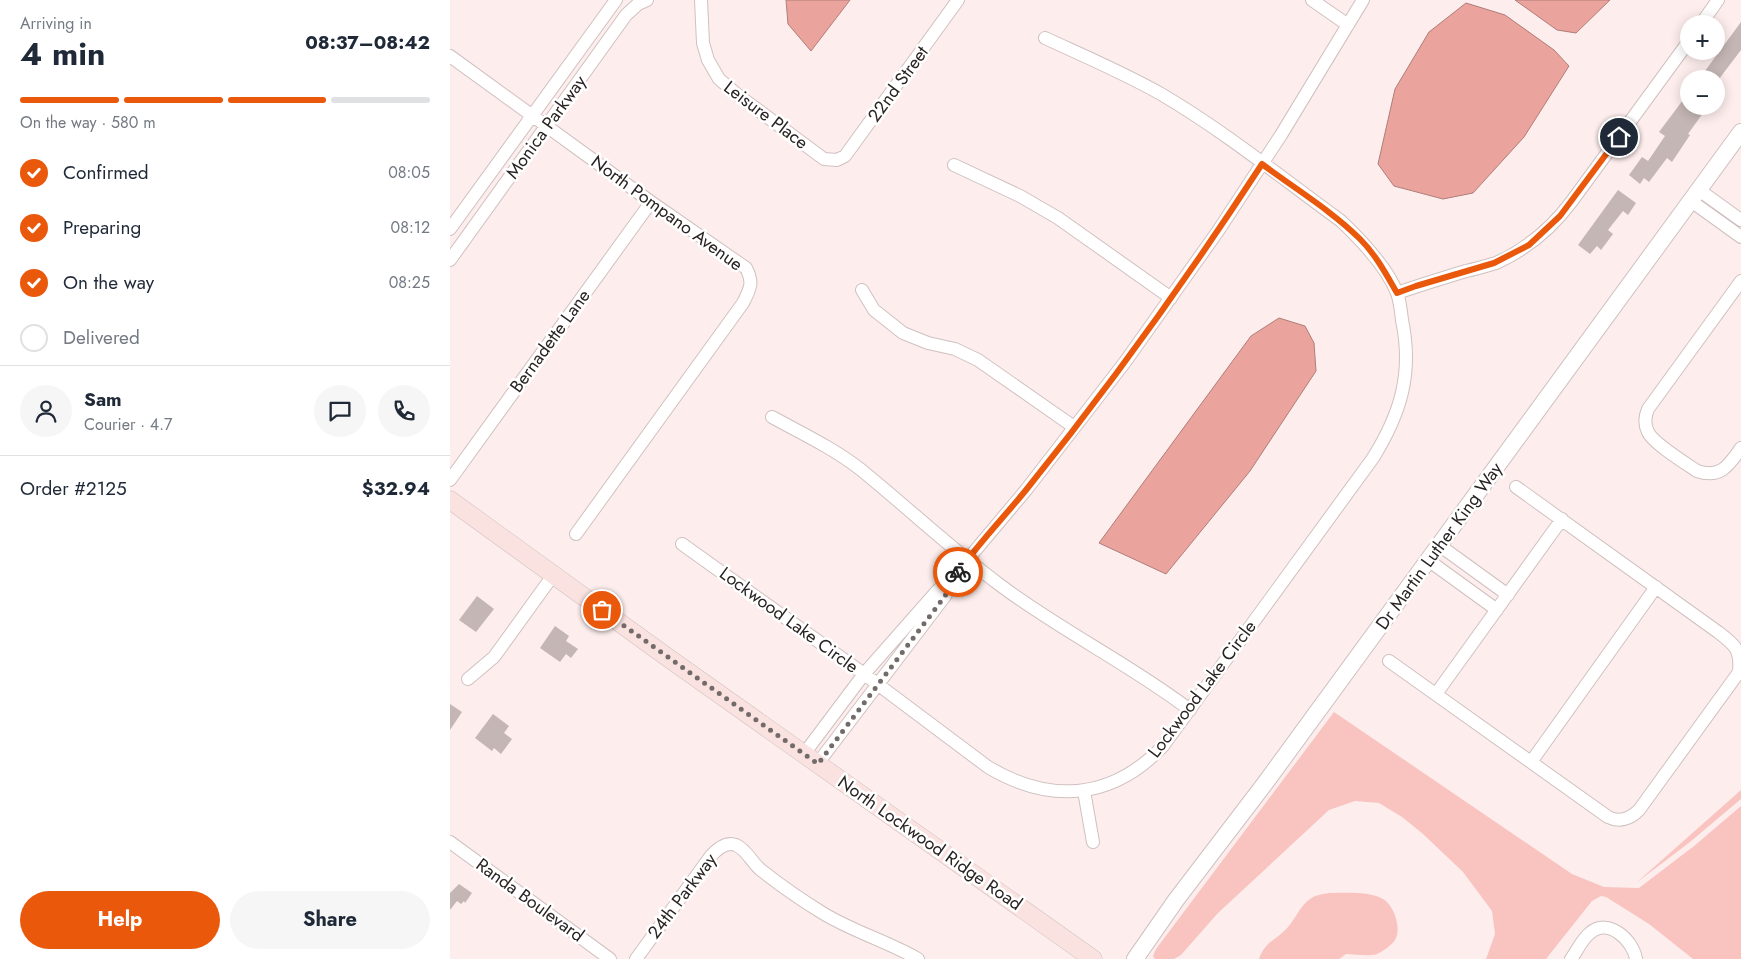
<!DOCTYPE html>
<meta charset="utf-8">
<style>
body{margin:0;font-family:Jost,sans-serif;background:#f6f6f7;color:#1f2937;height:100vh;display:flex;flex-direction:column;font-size:19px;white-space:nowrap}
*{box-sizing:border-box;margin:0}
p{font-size:16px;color:#747a83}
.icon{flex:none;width:28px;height:28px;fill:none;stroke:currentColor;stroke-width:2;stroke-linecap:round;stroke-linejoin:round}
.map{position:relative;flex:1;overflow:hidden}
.sheet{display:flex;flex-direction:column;background:#fff;width:450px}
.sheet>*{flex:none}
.fabs{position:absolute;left:1230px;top:15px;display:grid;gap:10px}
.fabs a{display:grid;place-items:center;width:45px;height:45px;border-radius:50%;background:#fff;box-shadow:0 2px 12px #0003;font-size:25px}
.pin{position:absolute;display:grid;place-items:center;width:42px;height:42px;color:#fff;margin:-21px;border:2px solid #fff;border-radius:50%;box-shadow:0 1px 5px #0007}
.courier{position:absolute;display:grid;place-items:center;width:50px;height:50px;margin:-25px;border:4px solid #ea580c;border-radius:50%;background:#fff;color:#222;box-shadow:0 1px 6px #0007}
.headline em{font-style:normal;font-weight:700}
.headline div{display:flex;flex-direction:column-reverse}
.headline{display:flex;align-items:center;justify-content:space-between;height:85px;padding:0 20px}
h1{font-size:32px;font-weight:700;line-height:38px}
.bar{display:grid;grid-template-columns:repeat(4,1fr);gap:8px 5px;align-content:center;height:60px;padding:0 20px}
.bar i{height:6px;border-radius:4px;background:#e0e1e3}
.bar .current{background:#ea580c}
.bar p{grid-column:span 4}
.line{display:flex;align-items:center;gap:12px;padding:0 20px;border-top:1px solid #e0e1e3}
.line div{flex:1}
.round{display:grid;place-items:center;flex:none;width:52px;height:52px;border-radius:26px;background:#f6f6f7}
ol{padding:0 20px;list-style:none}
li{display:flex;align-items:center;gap:15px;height:55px}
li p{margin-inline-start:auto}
li .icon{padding:5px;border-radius:50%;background:#ea580c;color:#fff;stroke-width:4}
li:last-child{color:#747a83}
li i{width:28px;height:28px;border:2px solid #e0e1e3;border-radius:50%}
.action{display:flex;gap:10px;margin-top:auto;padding:10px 20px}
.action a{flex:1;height:58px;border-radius:30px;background:#ea580c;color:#fff;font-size:20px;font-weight:700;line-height:58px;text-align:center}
.action a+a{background:#f6f6f7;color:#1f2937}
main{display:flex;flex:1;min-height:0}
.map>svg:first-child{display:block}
</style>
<main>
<section class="sheet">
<div class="headline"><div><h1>4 min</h1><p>Arriving in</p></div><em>08:37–08:42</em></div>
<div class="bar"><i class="current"></i><i class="current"></i><i class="current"></i><i></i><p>On the way · 580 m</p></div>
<ol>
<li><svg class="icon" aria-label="check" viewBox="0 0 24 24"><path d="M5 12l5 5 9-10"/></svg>Confirmed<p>08:05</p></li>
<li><svg class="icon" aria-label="check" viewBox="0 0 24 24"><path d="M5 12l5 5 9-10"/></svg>Preparing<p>08:12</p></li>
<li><svg class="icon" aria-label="check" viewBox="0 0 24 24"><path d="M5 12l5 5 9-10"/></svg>On the way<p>08:25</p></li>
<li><i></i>Delivered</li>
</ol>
<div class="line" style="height:90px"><a class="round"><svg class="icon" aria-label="person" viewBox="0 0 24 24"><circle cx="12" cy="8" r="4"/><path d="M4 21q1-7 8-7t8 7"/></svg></a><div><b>Sam</b><p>Courier · 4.7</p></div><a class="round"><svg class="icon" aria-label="chat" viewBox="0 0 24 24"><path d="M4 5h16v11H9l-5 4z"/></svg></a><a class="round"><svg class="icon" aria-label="phone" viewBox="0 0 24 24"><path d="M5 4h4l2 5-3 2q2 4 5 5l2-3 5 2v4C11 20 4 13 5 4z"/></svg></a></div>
<div class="line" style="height:65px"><div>Order #2125</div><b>$32.94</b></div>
<div class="action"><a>Help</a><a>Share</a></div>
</section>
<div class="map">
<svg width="1291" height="959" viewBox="0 0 1291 959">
<rect width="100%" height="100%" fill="#fdeeed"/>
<!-- green -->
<path fill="#f9c4c0" d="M884 712 1122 874 1154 887 1189 888 1244 846 1291 806V959H1243L1199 924 1156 897 1151 896 1142 901 1096 959H1036L1045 934 1042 911 1013 872 973 834 952 817 929 803 905 801 879 810 768 913 731 955 724 959H705L703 956 706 949Z
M1291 790V799L1240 842 1186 883Z
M879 893C894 893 920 891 933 899 944 905 952 929 945 940 942 945 932 952 927 954 918 957 905 954 896 954L889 959H809C815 941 827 940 838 927 846 918 850 906 860 899 865 895 873 894 879 893Z"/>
<!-- water -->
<path fill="#eaa39d" stroke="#b07d78" d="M336 0H400L361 51 338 24Z
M1065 0H1160L1126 33 1107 30Z
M1016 3 1055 15 1104 50 1119 66 1074 137 1023 193 993 199 944 186 928 164 945 89 979 32Z
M829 318 855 326 864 343 866 371 800 471 716 574 649 543 801 336Z"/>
<!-- building -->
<path fill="#c4b6b5" d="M1291 22V50L1269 79H1249Z
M1233 100 1239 104V106H1258L1238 134 1240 135 1222 162 1217 158 1199 182 1194 178 1190 184 1179 175 1192 157 1198 161 1215 136 1209 132Z
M1168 190 1186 203 1178 215 1173 211 1158 230 1163 234 1151 250 1147 246 1140 254 1128 245Z
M27 596 44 609 26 632 9 620Z
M105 626 119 636 116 641 128 649 121 658 116 654 110 662 90 648Z
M0 704 12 712 0 730Z
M43 714 59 726 54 733 62 739 51 754 44 748 42 751 25 738Z
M9 884 22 893 15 903 14 901 11 904 7 901 0 910V893Z"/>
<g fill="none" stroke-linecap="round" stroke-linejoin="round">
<!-- minor casing -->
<g stroke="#d0c1c0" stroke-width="14">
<path id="minor" d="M251 0 253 43 258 60 269 79 289 96 374 159 387 160 395 156 508 0
M862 0 898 25
M1251 24 1268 0
M0 56 201 202 296 268C304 283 300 289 293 303L126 534
M504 165 570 196 608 218 721 298
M1249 190 1291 220
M1241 201 1291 237
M0 229 166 0
M0 260 176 15 188 4 197 0
M1291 281 1198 409C1195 416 1194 424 1198 432 1203 443 1235 463 1247 471 1271 479 1279 465 1291 448
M412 290 424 310 453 333 478 343 505 349 528 360 624 427
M947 293C970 285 993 278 1016 271 1026 269 1036 266 1046 263 1077 249 1102 228 1122 201L1239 41
M322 417C351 433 383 448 410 469 457 507 501 549 550 585 611 631 680 664 740 710
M0 480 201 202
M232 544 414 674 538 767C600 804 662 800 713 746L923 458C951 413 963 373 952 320 951 311 950 301 947 293 937 267 911 240 891 221 832 178 774 131 711 94 674 73 634 56 595 38
M989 545 1058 595
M978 560 1047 610
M939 661 1158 817C1170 823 1181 818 1189 810L1289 672C1291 649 1285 645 1268 632L1066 487
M18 679 44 657 104 574
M986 694 1112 519
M354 754 414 674 488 590 508 571 576 490 675 362 768 231 831 135 913 0
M1081 762 1206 587
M368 763 495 596 503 580
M634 791 643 842
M0 842 160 959
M186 959 260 857C266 850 276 841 286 845 297 850 302 863 311 870 330 885 350 899 371 912 401 931 437 941 468 959
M1121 959C1127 951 1132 939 1140 933 1158 917 1183 940 1186 959"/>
</g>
<!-- tertiary casing -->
<g stroke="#d0c1c0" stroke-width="18">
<path id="tertiary" d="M685 959 726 900 816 782 1291 132"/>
</g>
<!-- secondary casing -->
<g stroke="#d0c1c0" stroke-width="19">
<path id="secondary" d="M0 500 217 657 643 959"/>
</g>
<!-- minor -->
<use href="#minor" stroke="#fff" stroke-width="12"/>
<!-- tertiary -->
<use href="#tertiary" stroke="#fff" stroke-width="16"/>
<!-- secondary -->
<use href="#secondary" stroke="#fae2e0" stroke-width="18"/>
</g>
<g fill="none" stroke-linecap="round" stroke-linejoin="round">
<!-- done -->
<path stroke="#736b6a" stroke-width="5" stroke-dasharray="0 9" d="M152 610 368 764 495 596 508 572"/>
<!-- route -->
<path stroke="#ea580c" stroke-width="6" d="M508 572C529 543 554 517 576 490 660 386 739 276 812 164 844 188 882 211 910 239 926 255 936 274 947 293L966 286 1044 263 1079 245 1110 216 1169 137"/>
</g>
<g text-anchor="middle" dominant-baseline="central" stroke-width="5" stroke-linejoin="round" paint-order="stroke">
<!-- street labels -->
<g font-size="18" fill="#292423" stroke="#fff">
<text transform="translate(448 84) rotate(-54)">22nd Street</text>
<text transform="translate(316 115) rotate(37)">Leisure Place</text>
<text transform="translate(96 127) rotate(-54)">Monica Parkway</text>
<text transform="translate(217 213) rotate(36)">North Pompano Avenue</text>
<text transform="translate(100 341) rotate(-54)">Bernadette Lane</text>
<text transform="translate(989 546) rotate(-54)">Dr Martin Luther King Way</text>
<text transform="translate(339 620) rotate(36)">Lockwood Lake Circle</text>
<text transform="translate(752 689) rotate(-53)">Lockwood Lake Circle</text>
<text transform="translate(480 843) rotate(35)">North Lockwood Ridge Road</text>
<text transform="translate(232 896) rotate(-53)">24th Parkway</text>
<text transform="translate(80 900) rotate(36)">Randa Boulevard</text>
</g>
</g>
</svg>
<div class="fabs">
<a>+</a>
<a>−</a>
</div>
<div class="pin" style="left:152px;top:610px;background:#ea580c"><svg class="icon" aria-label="bag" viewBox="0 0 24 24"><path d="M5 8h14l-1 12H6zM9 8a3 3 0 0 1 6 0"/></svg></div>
<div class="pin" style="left:1169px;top:137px;background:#1f2937"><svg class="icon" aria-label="home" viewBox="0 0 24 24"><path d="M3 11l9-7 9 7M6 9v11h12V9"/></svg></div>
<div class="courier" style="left:508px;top:572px"><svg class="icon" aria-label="bike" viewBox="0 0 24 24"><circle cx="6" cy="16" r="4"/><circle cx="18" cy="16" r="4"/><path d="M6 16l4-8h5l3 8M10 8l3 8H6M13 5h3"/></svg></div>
</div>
</main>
